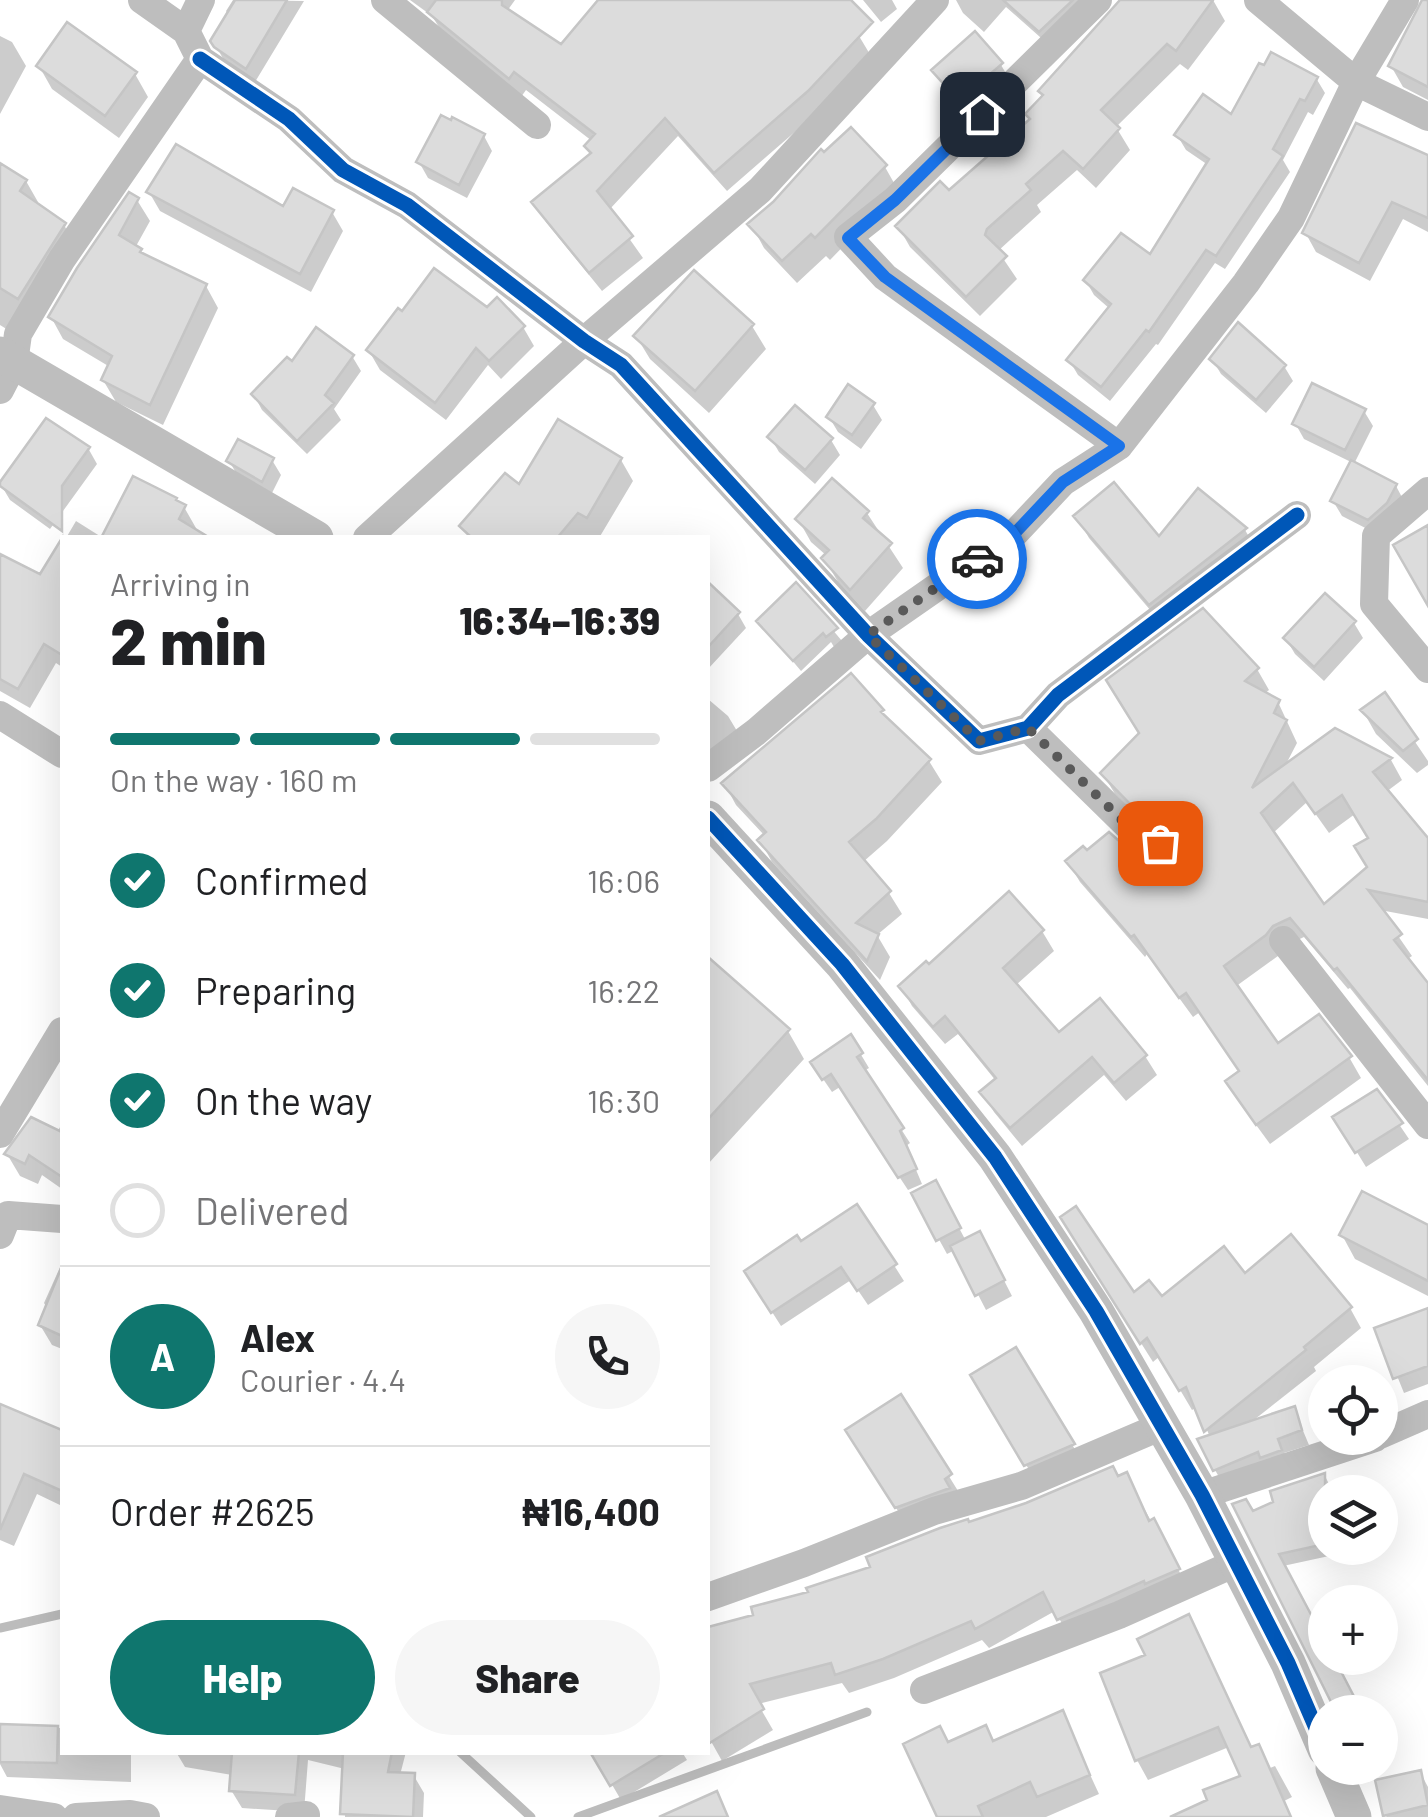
<!DOCTYPE html>
<meta charset="utf-8">
<style>
body{margin:0;font-family:Barlow,sans-serif;background:#f6f6f6;color:#202124;height:100vh;display:flex;flex-direction:column;font-size:38px;white-space:nowrap}
*{box-sizing:border-box;margin:0}
p{font-size:32px;color:#757577}
.icon{flex:none;width:55px;height:55px;fill:none;stroke:currentColor;stroke-width:2;stroke-linecap:round;stroke-linejoin:round}
.map{position:relative;flex:1;overflow:hidden}
.side{position:absolute;left:60px;top:535px;width:650px;height:1220px;display:flex;flex-direction:column;background:#fff;border-radius:0px;box-shadow:0 10px 40px #0002}
.side>*{flex:none}
.controls{position:absolute;left:1308px;top:1365px;display:grid;gap:20px}
.controls a{display:grid;place-items:center;width:90px;height:90px;border-radius:50%;background:#fff;box-shadow:0 10px 40px #0002;font-size:50px}
.pin{position:absolute;display:grid;place-items:center;width:85px;height:85px;color:#fff;margin:-42px;border-radius:20px;box-shadow:0 5px 15px #0006}
.courier{position:absolute;display:grid;place-items:center;width:100px;height:100px;margin:-50px;border:8px solid #1a73e8;border-radius:50%;background:#fff;color:#222;box-shadow:0 2px 12px #0007}
.summary em{font-style:normal;font-weight:800}
.summary div{display:flex;flex-direction:column-reverse}
.summary{display:flex;align-items:center;justify-content:space-between;height:170px;padding:0 50px}
h1{font-size:65px;font-weight:800;line-height:75px}
.bar{display:grid;grid-template-columns:repeat(4,1fr);gap:15px 10px;align-content:center;height:120px;padding:0 50px}
.bar i{height:12px;border-radius:8px;background:#e0e0e0}
.bar .selected{background:#0f766e}
.bar p{grid-column:span 4}
.line{display:flex;align-items:center;gap:25px;padding:0 50px;border-top:2px solid #e0e0e0}
.line div{flex:1}
.round{display:grid;place-items:center;flex:none;width:105px;height:105px;border-radius:52px;background:#f6f6f6}
ol{padding:0 50px;list-style:none}
li{display:flex;align-items:center;gap:30px;height:110px}
li p{margin-inline-start:auto}
li .icon{padding:10px;border-radius:50%;background:#0f766e;color:#fff;stroke-width:4}
li:last-child{color:#757577}
li i{width:55px;height:55px;border:5px solid #e0e0e0;border-radius:50%}
.button{display:flex;gap:20px;margin-top:auto;padding:20px 50px}
.button a{flex:1;height:115px;border-radius:60px;background:#0f766e;color:#fff;font-size:40px;font-weight:800;line-height:115px;text-align:center}
.button a+a{background:#f6f6f6;color:#202124}
.map>svg:first-child{display:block}
</style>
<div class="map">
<svg width="1428" height="1817" viewBox="0 0 1428 1817">
<rect width="100%" height="100%" fill="#fff"/>
<!-- shadow -->
<path fill="#0003" fill-rule="evenodd" d="M233 0 304 1 255 82 225 62 213 41 229 15 226 11Z
M410 0H515L507 11 561 48 602 0H823L859 36 871 56 819 111 727 191 678 136 609 210 643 258 602 291 546 222 535 202 592 155 587 147 592 141 526 90 521 97 442 32 432 16Z
M863 0H892L897 9 881 22Z
M956 0H1098L1049 45 1006 7 984 32 963 13Z
M1136 0H1213L1225 21 1188 70 1180 64 1116 127 1130 150 1096 188 1077 170 1037 205 1041 212 998 251 1017 279 980 316 910 247 898 226 949 194 1031 121Z
M1425 0H1428V100L1403 87 1391 66Z
M0 36 12 42 26 66 0 114Z
M1001 65 1010 80 969 115 934 70Z
M39 66 135 74 148 97 119 138 52 89Z
M1316 78 1325 93 1313 115 1308 112 1283 160 1290 172 1225 269 1215 263 1158 345 1156 344 1110 401 1078 375 1069 360 1110 309 1094 295 1086 281 1151 258 1208 165 1186 150 1177 135 1232 118Z
M484 136 492 151 467 198 428 178 419 162Z
M824 156 885 167 898 190 830 260 826 256 797 283 764 248 751 224Z
M1428 158V232L1403 219 1370 281 1316 252 1305 232Z
M0 166 26 181 38 202 36 205 64 225 76 246 8 330 0 325Z
M149 192 284 209 332 212 343 231 311 292 160 211Z
M137 200 150 221 135 248 143 257 206 286 218 308 163 425 116 402 103 380 110 367 63 339 51 317Z
M487 310 523 327 534 346 501 379 488 365 446 420 380 370 369 351Z
M752 326 766 349 709 413 650 359 636 336Z
M352 356 361 371 334 409 341 420 307 454 262 410 254 395 292 365Z
M1212 359 1284 366 1293 381 1266 413 1221 374Z
M873 405 882 420 861 449 838 432 829 417Z
M1364 411 1373 426 1354 464 1396 486 1404 501 1377 534 1342 516 1333 501 1353 463 1304 439 1295 423Z
M770 437 831 440 840 455 815 484 779 452Z
M88 448 97 464 50 529 10 500 1 485Z
M272 460 281 475 271 495 238 476 229 461Z
M621 460 633 481 599 538H469L462 526 519 488Z
M184 507 196 528 194 531 104 538Z
M867 513 903 568 865 611 838 582 824 558 827 556 811 542 798 519Z
M1077 517 1159 540 1245 530 1257 550 1162 624 1089 538Z
M76 521 103 538H66Z
M62 543V667L56 663 30 708 0 691V556L41 577Z
M708 585 738 614 746 628 708 669Z
M796 586 842 641 834 647 831 642 801 671 759 621Z
M1354 623 1363 638 1324 681 1295 654 1286 639Z
M1257 669 1269 690 1264 694 1278 702 1297 743 1284 768 1335 731 1391 760 1402 780 1386 792 1422 834 1428 836V919L1380 910 1412 956 1406 960 1428 988V1086L1350 988 1348 989 1304 937 1285 946 1278 956 1235 987 1277 1047 1349 1057 1361 1078 1270 1144 1240 1103 1241 1073 1200 1012 1193 1017 1147 954 1145 957 1080 882 1068 862 1086 854 1169 861 1179 848 1153 832 1115 794 1103 774ZM1307 802 1329 833 1355 814 1371 839 1369 868 1323 908 1272 834Z
M851 676 888 722 929 761 942 782 887 841 863 862 889 893 902 914 877 935 890 957 880 980 772 862 760 840 765 836 736 805 724 783Z
M1384 696 1428 761V765L1417 773 1376 734 1363 711Z
M708 699 728 716 737 731 708 767Z
M1042 931 1054 951 1015 986 1058 1036 1145 1056 1157 1075 1126 1101 1104 1075 1022 1146 994 1112 983 1093 996 1081 958 1034 945 1044 912 1006 901 986 928 968Z
M708 959 788 1031 804 1059 708 1164Z
M851 1038 869 1068 864 1071 910 1143 906 1146 922 1184 908 1190 840 1087 832 1092 821 1076Z
M1377 1092 1409 1139 1366 1167 1336 1118Z
M62 1124V1189L42 1175 38 1184 20 1176 7 1154 57 1132Z
M914 1194 943 1198 966 1241 988 1249 1012 1296 986 1310 955 1250 947 1254Z
M857 1207 904 1281 868 1305 851 1280 781 1326 756 1287Z
M1428 1228V1296L1355 1259 1342 1235Z
M1074 1237 1133 1296 1161 1300 1245 1276 1350 1308 1361 1328 1314 1367 1316 1371 1250 1423 1294 1409 1309 1445 1284 1453 1288 1465 1223 1484 1215 1470 1210 1437 1197 1407 1192 1410 1160 1356 1153 1362Z
M61 1265H62V1349L52 1345 40 1325 47 1308 44 1303Z
M1428 1310V1384L1404 1393 1378 1329Z
M1016 1350 1086 1468 1040 1488 973 1376Z
M900 1397 963 1499 910 1530 862 1454Z
M0 1406 62 1432V1506L37 1494 14 1546 0 1540Z
M1126 1476 1189 1589 1070 1638 1055 1611 989 1648 982 1640 894 1678 849 1693 842 1683 758 1704 773 1730 722 1761 708 1736V1629L756 1617 968 1525Z
M1325 1476 1333 1492H1325V1548H1366L1283 1566 1325 1645V1658H1331L1360 1712H1339L1235 1505 1252 1514Z
M1148 1657 1252 1750 1258 1747 1270 1768 1275 1766 1292 1797 1282 1802 1291 1817H1215L1243 1778 1229 1747 1148 1780 1137 1760Z
M1062 1714 1099 1794 1046 1817H940L948 1744 993 1743Z
M0 1727 62 1728V1752H131V1782L7 1777 0 1764Z
M176 1752H406L400 1775 414 1776 424 1793 423 1817H345V1769L308 1760 304 1812 242 1808 231 1790 232 1775 185 1767Z
M593 1752H682L687 1760 621 1800Z
M1420 1772 1428 1787V1817H1386Z"/>
<g fill="none" stroke-linecap="round" stroke-linejoin="round">
<!-- stream -->
<path stroke="#bcbcbc" stroke-width="9" d="M0 1628 62 1614
M460 1752 531 1817
M578 1817 867 1712"/>
</g>
<!-- building -->
<path fill="#dcdcdc" stroke="#c5c5c5" stroke-width="2.5" fill-rule="evenodd" d="M235 0H287L246 69 214 47 210 41Z
M436 0H502V5L561 44 598 0H851L873 22 808 91 714 173 665 118 597 191 633 236 589 273 531 202 591 153 584 146 595 134 514 72 509 79 427 12Z
M1003 0H1073L1039 32Z
M1120 0H1213L1176 51 1167 44 1101 110 1120 128 1083 169 1063 151 1026 184 1031 190 987 229 985 235 1007 256 966 297 895 226 940 181 949 190 1030 119 1025 114 1043 95 1038 91Z
M1422 0H1428V87L1388 66Z
M67 22 137 72 105 116 36 66Z
M975 31 1003 63 959 101 931 70Z
M1271 52 1318 77 1305 101 1300 99 1273 149 1283 156 1216 256 1206 250 1149 332 1146 330 1101 387 1066 360 1111 304 1083 280 1121 233 1150 254 1209 159 1174 135 1203 94 1231 114 1259 63 1264 65Z
M441 115 451 120 452 117 485 134 459 185 416 162Z
M1356 123 1428 155V218L1392 202 1359 263 1302 233Z
M851 127 887 165 815 238 811 234 782 261 747 224 773 202 821 149 824 152Z
M176 144 283 206 293 188 334 210 300 274 146 192Z
M0 163 27 180 20 191 66 223 18 299 0 288Z
M129 192 139 198 119 235 142 249 140 252 207 284 150 405 101 380 112 356 48 317 77 268Z
M434 268 487 307 497 297 525 326 489 361 476 348 435 403 366 350 398 308 402 311Z
M694 270 754 324 695 391 633 336Z
M1238 322 1286 365 1256 400 1209 359Z
M316 327 354 355 325 395 334 403 297 441 251 394 287 357 292 361Z
M1312 383 1366 409 1345 450 1292 424Z
M848 384 875 403 852 435 826 417Z
M795 405 833 438 805 470 767 437Z
M46 418 90 447 62 486V531L0 486V482Z
M558 419 622 458 587 518 578 513 557 538H472L459 526 505 473 519 484Z
M238 439 274 458 262 482 226 461Z
M1351 460 1397 484 1387 503 1368 520 1330 501Z
M133 476 177 498 176 500 186 505 179 519 210 538H101Z
M832 478 869 511 863 518 892 543 850 590 821 558 829 550 795 519Z
M1114 482 1159 536 1198 488 1247 528 1149 605 1073 516Z
M1428 525V606L1393 545Z
M62 538V655L44 644 18 689 0 679V554L40 574Z
M708 582 740 612 708 647Z
M796 582 838 628 826 637 823 633 793 661 756 621Z
M1325 593 1356 621 1314 667 1283 638Z
M1203 608 1259 668 1245 681 1280 700 1274 713 1287 720 1252 788 1335 728 1392 758 1373 772 1428 838V902L1368 890 1402 934 1394 940 1428 983V1080L1337 968 1334 970 1290 918 1273 926 1266 935 1224 966 1278 1043 1319 1014 1352 1056 1256 1125 1225 1081 1239 1071 1186 993 1179 998 1134 935 1131 937 1065 861 1083 846 1087 850 1109 832 1119 841 1153 859 1168 858 1175 852 1177 843 1174 833 1138 812 1100 773 1139 733 1106 680ZM1293 783 1315 814 1342 795 1368 838 1354 846 1367 867 1324 904 1261 813Z
M851 673 884 710 881 712 931 759 876 819 849 842 891 891 856 923 879 934 867 961 757 840 766 832 721 783Z
M1385 692 1418 739 1403 751 1360 710Z
M1009 891 1044 930 1003 968 1059 1032 1100 998 1147 1055 1114 1083 1092 1057 1010 1128 979 1092 996 1078 945 1016 933 1027 898 986 926 961 929 964Z
M708 957 790 1029 708 1119Z
M851 1034 863 1053 857 1057 904 1128 900 1131 917 1169 898 1178 831 1074 822 1080 810 1062Z
M1377 1089 1403 1123 1355 1153 1332 1117Z
M31 1117 62 1132V1177L29 1155 25 1164 4 1154Z
M936 1180 961 1228 936 1241 911 1193Z
M1362 1191 1428 1225V1281L1339 1235Z
M857 1204 897 1264 857 1291 841 1267 771 1313 744 1271 797 1235 801 1241Z
M1076 1206 1134 1292 1149 1280 1162 1296 1224 1246 1245 1273 1291 1234 1352 1307 1304 1347 1306 1350 1204 1432 1186 1387 1179 1391 1147 1338 1140 1344 1060 1217Z
M980 1231 1005 1280 975 1296 950 1246Z
M62 1266V1336L38 1325Z
M1428 1308V1366L1393 1379 1374 1328Z
M1016 1347 1075 1444 1024 1466 970 1375Z
M901 1394 952 1474 945 1479 950 1488 895 1508 845 1430Z
M0 1404 62 1430V1491L24 1474 0 1530Z
M1295 1406 1302 1430 1278 1439 1282 1450 1260 1458 1258 1452 1213 1471 1197 1439Z
M1113 1466 1118 1476 1127 1472 1149 1521 1154 1518 1180 1569 1145 1584 1144 1581 1057 1620 1043 1592 975 1629 971 1621 883 1659 835 1675 831 1663 750 1684 764 1709 708 1744V1627L753 1615 751 1607 808 1592 806 1588 870 1567 866 1557 940 1528 968 1519 969 1522 1026 1503Z
M1325 1473V1544L1279 1554 1325 1641V1658H1334L1362 1712H1336L1232 1504 1246 1499 1253 1511 1273 1502 1270 1491Z
M1189 1614 1251 1747 1259 1744 1291 1817H1170L1207 1800 1203 1790 1240 1776 1218 1727 1135 1761 1100 1673 1145 1655 1137 1639Z
M1063 1710 1090 1775 1037 1797 1030 1782 978 1806 983 1817H937L903 1744 940 1726 948 1742 986 1725 993 1741Z
M0 1724 58 1726 57 1763 0 1762Z
M232 1752H299L295 1795 229 1791Z
M343 1752H392L388 1772 415 1773 413 1817 340 1814Z
M590 1752H666L610 1786Z
M1421 1770 1428 1805 1383 1816 1375 1780Z
M717 1791 728 1817H659Z"/>
<g fill="none" stroke-linecap="round" stroke-linejoin="round">
<!-- minor -->
<path stroke="#bebebe" stroke-width="28" d="M385 0 537 125
M1098 0 895 200 848 237 885 277 1119 446
M1258 0 1356 82 1428 117
M186 31 201 0
M200 59 289 119 343 170 407 205 584 341 621 365 868 635 979 741 1028 728 1058 695 1297 515
M0 390 14 363 18 334 62 259 200 59 186 31 142 0
M1428 491 1376 536 1374 604 1428 669
M367 538 584 341 760 190 935 0
M0 715 62 754
M1028 728 1128 826 1160 843
M708 768 756 732 868 635 1016 532 1063 482 1119 446 1246 283 1291 218 1356 82 1405 0
M1283 940 1428 1125
M0 1134 62 1031
M0 1235 8 1215 62 1219
M1380 1435 1428 1414
M1202 1495 1375 1438
M708 1597 804 1563 934 1511 1021 1486 1162 1426
M924 1690 1119 1615 1238 1562
M0 1809 54 1817
M76 1817 130 1814 146 1817
M289 1817 306 1815"/>
<!-- tertiary -->
<path stroke="#bebebe" stroke-width="35" d="M0 354 316 538
M708 818 842 964 995 1157 1096 1311 1202 1495 1288 1663 1325 1749
M1333 1768 1354 1817"/>
<!-- cycleway casing -->
<g stroke="#fff" stroke-width="21">
<path id="cycleway" d="M200 59 289 119 343 170 407 205 584 341 621 365 868 635 979 741 1028 728 1058 695 1297 515
M708 818 842 964 995 1157 1096 1311 1202 1495 1288 1663 1325 1749"/>
</g>
<!-- cycleway -->
<use href="#cycleway" stroke="#0057b8" stroke-width="15"/>
</g>
<g fill="none" stroke-linecap="round" stroke-linejoin="round">
<!-- done -->
<path stroke="#595959" stroke-width="10" stroke-dasharray="0 18" d="M977 559 868 635 979 741 1028 728 1128 826 1160 843"/>
<!-- route -->
<path stroke="#1a73e8" stroke-width="12" d="M977 559 1016 532 1063 482 1119 446 885 277 848 238 895 200 982 114"/>
</g>
</svg>
<div class="controls">
<a><svg class="icon" aria-label="locate" viewBox="0 0 24 24"><circle cx="12" cy="12" r="6"/><path d="M12 2v4M12 18v4M2 12h4M18 12h4"/></svg></a>
<a><svg class="icon" aria-label="layers" viewBox="0 0 24 24"><path d="M12 4l9 5-9 5-9-5zM3 14l9 5 9-5"/></svg></a>
<a>+</a>
<a>−</a>
</div>
<div class="pin" style="left:1160px;top:843px;background:#ea580c"><svg class="icon" aria-label="bag" viewBox="0 0 24 24"><path d="M5 8h14l-1 12H6zM9 8a3 3 0 0 1 6 0"/></svg></div>
<div class="pin" style="left:982px;top:114px;background:#1f2937"><svg class="icon" aria-label="home" viewBox="0 0 24 24"><path d="M3 11l9-7 9 7M6 9v11h12V9"/></svg></div>
<div class="courier" style="left:977px;top:559px"><svg class="icon" aria-label="car" viewBox="0 0 24 24"><path d="M5 17H2v-5l4-1 3-4h7l3 4 3 1v5h-3M9 17h6M6 11h13"/><circle cx="7" cy="17" r="2"/><circle cx="17" cy="17" r="2"/></svg></div>
<section class="side">
<div class="summary"><div><h1>2 min</h1><p>Arriving in</p></div><em>16:34–16:39</em></div>
<div class="bar"><i class="selected"></i><i class="selected"></i><i class="selected"></i><i></i><p>On the way · 160 m</p></div>
<ol>
<li><svg class="icon" aria-label="check" viewBox="0 0 24 24"><path d="M5 12l5 5 9-10"/></svg>Confirmed<p>16:06</p></li>
<li><svg class="icon" aria-label="check" viewBox="0 0 24 24"><path d="M5 12l5 5 9-10"/></svg>Preparing<p>16:22</p></li>
<li><svg class="icon" aria-label="check" viewBox="0 0 24 24"><path d="M5 12l5 5 9-10"/></svg>On the way<p>16:30</p></li>
<li><i></i>Delivered</li>
</ol>
<div class="line" style="height:180px"><b class="round" style="background:#0f766e;color:#fff">A</b><div><b>Alex</b><p>Courier · 4.4</p></div><a class="round"><svg class="icon" aria-label="phone" viewBox="0 0 24 24"><path d="M5 4h4l2 5-3 2q2 4 5 5l2-3 5 2v4C11 20 4 13 5 4z"/></svg></a></div>
<div class="line" style="height:130px"><div>Order #2625</div><b>₦16,400</b></div>
<div class="button"><a>Help</a><a>Share</a></div>
</section>
</div>
